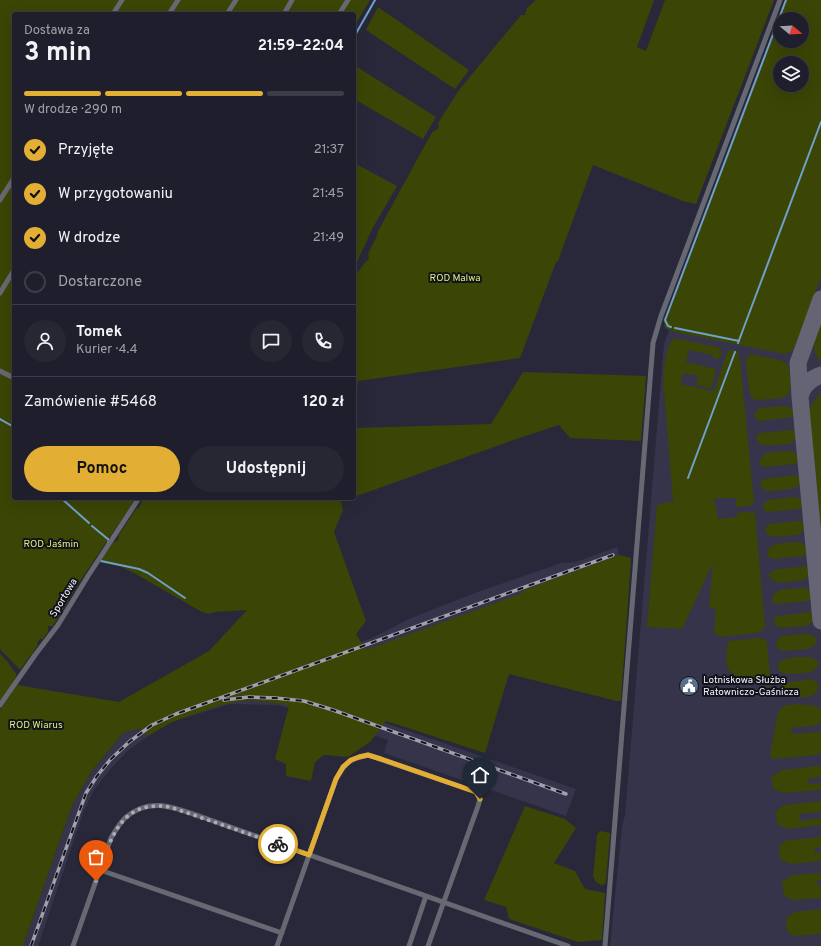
<!DOCTYPE html>
<html lang="pl">
<meta charset="utf-8">
<style>
body{margin:0;font-family:Overpass,sans-serif;background:#272734;color:#f1f3f6;height:100vh;display:flex;flex-direction:column;font-size:15px;white-space:nowrap}
*{box-sizing:border-box;margin:0}
p{font-size:13px;color:#a1a2a9}
.icon{flex:none;width:22px;height:22px;fill:none;stroke:currentColor;stroke-width:2;stroke-linecap:round;stroke-linejoin:round}
.map{position:relative;flex:1;overflow:hidden}
.details{position:absolute;left:12px;top:12px;width:344px;height:488px;display:flex;flex-direction:column;background:#1f1e2c;border-radius:4px;box-shadow:0 4px 16px #0002,0 0 0 1px #3c3c48}
.details>*{flex:none}
.needle{width:26px;rotate:108deg}
.fabs{position:absolute;left:773px;top:12px;display:grid;gap:8px}
.fabs a{display:grid;place-items:center;width:36px;height:36px;border-radius:50%;background:#1f1e2c;box-shadow:0 4px 16px #0002,0 0 0 1px #3c3c48;font-size:20px}
.pin{position:absolute;display:grid;place-items:center;width:34px;height:34px;color:#fff;margin:-41px -17px;border-radius:50% 50% 50% 0;rotate:-45deg;box-shadow:0 0 4px #0007}
.pin .icon{rotate:45deg}
.courier{position:absolute;display:grid;place-items:center;width:40px;height:40px;margin:-20px;border:3px solid #e2ae34;border-radius:50%;background:#fff;color:#222;box-shadow:0 1px 5px #0007}
.overview em{font-style:normal;font-weight:700}
.overview div{display:flex;flex-direction:column-reverse}
.overview{display:flex;align-items:center;justify-content:space-between;height:68px;padding:0 12px}
h1{font-size:26px;font-weight:700;line-height:30px}
.bar{display:grid;grid-template-columns:repeat(4,1fr);gap:6px 4px;align-content:center;height:48px;padding:0 12px}
.bar i{height:5px;border-radius:3px;background:#3c3c48}
.bar .current{background:#e2ae34}
.bar p{grid-column:span 4}
.line{display:flex;align-items:center;gap:10px;padding:0 12px;border-top:1px solid #3c3c48}
.line div{flex:1}
.round{display:grid;place-items:center;flex:none;width:42px;height:42px;border-radius:21px;background:#272734}
ol{padding:0 12px;list-style:none}
li{display:flex;align-items:center;gap:12px;height:44px}
li p{margin-inline-start:auto}
li .icon{padding:4px;border-radius:50%;background:#e2ae34;color:#111;stroke-width:4}
li:last-child{color:#a1a2a9}
li i{width:22px;height:22px;border:2px solid #3c3c48;border-radius:50%}
.action{display:flex;gap:8px;margin-top:auto;padding:8px 12px}
.action a{flex:1;height:46px;border-radius:24px;background:#e2ae34;color:#111;font-size:16px;font-weight:700;line-height:46px;text-align:center}
.action a+a{background:#272734;color:#f1f3f6}
.map>svg:first-child{display:block}
</style>
<div class="map">
<svg width="821" height="946" viewBox="0 0 821 946">
<rect width="100%" height="100%" fill="#29283a"/>
<!-- built -->
<path fill="#35344b" fill-rule="evenodd" d="M821 0V946H610L622 827 625 815 664 344 780 29V41H802V19ZM780 63H802V85H780Z
M617 547 619 555 524 590 520 594 345 709 576 789 566 816 384 753 388 740 300 710 276 705 230 704 171 722 148 736 127 751 108 772 94 790 84 810 38 946H23L71 808 91 772 123 733 200 701 372 638 411 618 475 593 561 563 576 562Z"/>
<!-- green -->
<path fill="#3b4505" fill-rule="evenodd" d="M0 0H370L354 27V14H14V498H136L76 587 53 626H48V632L42 640 41 638 37 643 38 645 20 670 0 649Z
M536 0H654L637 47 646 51 665 0H774L696 204 683 201 593 165 558 261 556 262 520 358 358 381 354 402V278L365 262 368 260 369 257 368 254 378 234 377 233 425 145 433 131 437 130 439 126 438 123 459 90 521 15H525L527 8Z
M785 0H821V277L794 349 792 351 785 354 675 332 665 328 664 322ZM780 19H802V41H780ZM780 63H802V85H780Z
M378 7 469 70 455 89 366 30Z
M354 65 436 117 423 139 354 99Z
M354 163 397 186 372 229 354 269Z
M821 319V362C809 348 815 334 821 319Z
M674 338 718 347 722 352 720 358 717 359 713 358V355L689 350 686 362 711 368H714L716 371 711 388 696 385 698 376 683 373 681 384 714 391 727 352 730 350 737 351 740 358 754 503 749 506 736 507V498H714L718 519 737 517V513L750 512 755 513 765 627 763 630 757 633 721 637 717 636 714 631 716 609 709 608 713 563 682 629 647 627 657 505 673 501 664 391H663C664 375 663 351 674 338Z
M751 354 779 360 787 363C790 370 794 392 786 396 782 399 773 399 767 399 762 400 757 401 752 398L749 391 746 361 747 357Z
M523 372 646 376 641 441 570 438 559 425 516 439 354 497V428L491 424Z
M820 393H821V542L809 412V409Z
M785 406C790 407 793 409 794 414L792 417 759 421 755 418V413L758 409 760 408Z
M792 430 796 433V438C794 440 792 443 789 444 785 444 766 446 763 445 756 443 755 437 759 433Z
M789 451C795 451 797 454 799 459L796 464 764 467 761 465 759 463C760 450 779 452 789 451Z
M796 475 800 478C802 490 789 489 781 490 777 490 772 492 768 491 764 490 762 488 760 485L761 482 764 479Z
M793 497 798 498 802 501 803 506 800 509 766 512 762 507 764 504 768 500Z
M144 498H350L341 501 343 510 334 532 366 621 356 634 366 650 520 594 524 590 619 555 631 558 621 701H617L509 674 485 753 386 721 370 742 348 757 324 755 315 762 311 781 286 776V764L275 759 289 706 275 703 250 700 221 705 172 722 148 736 141 728 123 733 91 772 71 808 23 946H0V710L17 685 119 702 209 651 247 610 215 612 209 614 202 612 134 573 122 567 100 562 113 543 117 541 119 538V535L136 509C142 507 140 503 144 498Z
M801 521 805 524V529L799 535 773 537C769 536 766 534 765 530L768 524Z
M798 542 802 543 807 547V551L804 556 772 559 769 557 767 554C768 541 788 543 798 542Z
M805 566 809 570 810 575 806 579 802 580C792 581 772 587 769 575L773 570Z
M802 588 807 589 811 592 812 597 808 601 775 604 772 600C772 587 792 589 802 588Z
M809 612 813 615 814 620 810 624 806 626 781 628 776 626 774 622V619L777 616Z
M806 634 811 635 816 638V643L812 647 808 649 784 651 779 649 776 646 777 641 781 636Z
M758 638C762 638 765 639 767 643L771 687 734 675C722 667 727 653 728 641Z
M0 654 7 661 17 675 6 694 0 701Z
M810 657 818 661V666C816 668 814 671 811 672 806 673 787 675 782 673 780 671 777 669 778 665 781 656 803 657 810 657Z
M811 679 818 683C821 705 787 697 782 688L783 684 785 683Z
M798 704 816 706 821 709V722L817 725 813 726 791 728 792 734 820 732 821 733V752L817 755 772 759 770 754 778 712C782 704 790 705 798 704Z
M818 766 821 767V777L808 779 809 784 821 783V790L784 793 773 789 772 776 782 770Z
M821 801V812L799 814 800 821 821 818V825L787 829 777 824 776 811 784 805Z
M525 806 565 819 576 828 554 863 575 871 585 889 605 893 602 940 578 942 509 919 506 907 484 900Z
M600 831 610 833 606 881 605 884 601 885 596 882 593 876 597 835Z
M821 837V847L815 848V853H821V861L791 864 780 860 779 846 787 840Z
M821 873V880H817L818 886H821V898L794 900 784 896 782 882 792 875Z
M821 909V934L795 936 787 932 786 918 795 912Z"/>
<g fill="none" stroke-linecap="round" stroke-linejoin="round">
<!-- stream -->
<path stroke="#6fa0cc" stroke-width="2" d="M354 37 375 0
M671 327 668 326 665 320 786 0
M675 328 739 341
M738 343 821 122
M0 419 14 427
M688 478 735 352
M61 498 89 523
M92 526 109 540 108 542
M101 561 139 569 148 573 185 598"/>
<!-- taxiway -->
<path stroke="#646474" stroke-width="17" d="M821 299 798 363 800 397 821 621
M800 397C802 385 810 379 821 375"/>
<!-- minor -->
<path stroke="#676972" stroke-width="5" d="M113 14 122 0
M169 14 178 0
M227 14 236 0
M284 14 292 0
M339 14 348 0
M0 200 14 178
M0 293 14 270
M0 371 14 378
M0 705 35 655 58 625 88 576 139 498
M100 870 282 933
M73 946 111 838C115 831 119 824 125 818 150 796 175 808 202 817L568 946
M277 946 336 779C346 762 349 759 368 755L476 792 480 799 478 806 428 946
M409 946 426 896
M605 946 653 343 661 316 780 0"/>
<!-- rail casing -->
<g stroke="#a09fad" stroke-width="3.5">
<path id="rail" d="M224 700 249 697 275 698 304 701 333 710 566 794
M31 946 86 793 97 776 110 760 129 742 152 725 176 714 613 555"/>
</g>
<!-- rail -->
<use href="#rail" stroke="#12121a" stroke-width="2" stroke-dasharray="6" stroke-linecap="butt"/>
</g>
<g fill="none" stroke-linecap="round" stroke-linejoin="round">
<!-- done -->
<path stroke="#acacb9" stroke-width="4" stroke-dasharray="0 7.2" d="M96 881C110 842 118 799 170 807L278 844"/>
<!-- route -->
<path stroke="#e2ae34" stroke-width="5" d="M278 844 309 855 336 779 343 767 351 760 359 757 368 755 381 759 476 792 480 799"/>
</g>
<!-- icons -->
<defs>
<g id="civic-disc" transform="scale(1)"><circle r="9.5" fill="#5c6f8a" stroke="#12121a"/><path d="M-.6-6.5H3V-4.5H.6V-3L4-1V1h2V6H-6V1h2V-1L-.6-3ZM-1.2 2.5V6h2.4V2.5Z" fill="#fff"/></g>
</defs>
<g fill-rule="evenodd">
<use href="#civic-disc" x="689" y="686"/>
</g>
<g text-anchor="middle" dominant-baseline="central" stroke-width="4" stroke-linejoin="round" paint-order="stroke">
<!-- park labels -->
<g font-size="10" fill="#d8f07c" stroke="#12121a">
<text x="455" y="278">ROD Malwa</text>
<text x="51" y="544">ROD Jaśmin</text>
<text x="36" y="725">ROD Wiarus</text>
</g>
<!-- street labels -->
<g font-size="10" fill="#f3f3fe" stroke="#12121a">
<text transform="translate(64 598) rotate(-59)">Sportowa</text>
</g>
<!-- poi labels -->
<g font-size="10" fill="#f3f3fe" stroke="#12121a" text-anchor="start">
<text x="703" y="680">Lotniskowa Służba<tspan x="703" dy="12">Ratowniczo-Gaśnicza</tspan></text>
</g>
</g>
</svg>
<div class="fabs">
<a><svg class="needle" viewBox="-14 -14 28 28"><path d="M0-13l5 13h-10z" fill="#e53935"/><path d="M0 13l5-13h-10z" fill="#a1a2a9"/></svg></a>
<a><svg class="icon" aria-label="layers" viewBox="0 0 24 24"><path d="M12 4l9 5-9 5-9-5zM3 14l9 5 9-5"/></svg></a>
</div>
<div class="pin" style="left:96px;top:881px;background:#ea580c"><svg class="icon" aria-label="bag" viewBox="0 0 24 24"><path d="M5 8h14l-1 12H6zM9 8a3 3 0 0 1 6 0"/></svg></div>
<div class="pin" style="left:480px;top:799px;background:#1f2937"><svg class="icon" aria-label="home" viewBox="0 0 24 24"><path d="M3 11l9-7 9 7M6 9v11h12V9"/></svg></div>
<div class="courier" style="left:278px;top:844px"><svg class="icon" aria-label="bike" viewBox="0 0 24 24"><circle cx="6" cy="16" r="4"/><circle cx="18" cy="16" r="4"/><path d="M6 16l4-8h5l3 8M10 8l3 8H6M13 5h3"/></svg></div>
<section class="details">
<div class="overview"><div><h1>3 min</h1><p>Dostawa za</p></div><em>21:59–22:04</em></div>
<div class="bar"><i class="current"></i><i class="current"></i><i class="current"></i><i></i><p>W drodze · 290 m</p></div>
<ol>
<li><svg class="icon" aria-label="check" viewBox="0 0 24 24"><path d="M5 12l5 5 9-10"/></svg>Przyjęte<p>21:37</p></li>
<li><svg class="icon" aria-label="check" viewBox="0 0 24 24"><path d="M5 12l5 5 9-10"/></svg>W przygotowaniu<p>21:45</p></li>
<li><svg class="icon" aria-label="check" viewBox="0 0 24 24"><path d="M5 12l5 5 9-10"/></svg>W drodze<p>21:49</p></li>
<li><i></i>Dostarczone</li>
</ol>
<div class="line" style="height:72px"><a class="round"><svg class="icon" aria-label="person" viewBox="0 0 24 24"><circle cx="12" cy="8" r="4"/><path d="M4 21q1-7 8-7t8 7"/></svg></a><div><b>Tomek</b><p>Kurier · 4.4</p></div><a class="round"><svg class="icon" aria-label="chat" viewBox="0 0 24 24"><path d="M4 5h16v11H9l-5 4z"/></svg></a><a class="round"><svg class="icon" aria-label="phone" viewBox="0 0 24 24"><path d="M5 4h4l2 5-3 2q2 4 5 5l2-3 5 2v4C11 20 4 13 5 4z"/></svg></a></div>
<div class="line" style="height:52px"><div>Zamówienie #5468</div><b>120 zł</b></div>
<div class="action"><a>Pomoc</a><a>Udostępnij</a></div>
</section>
</div>
